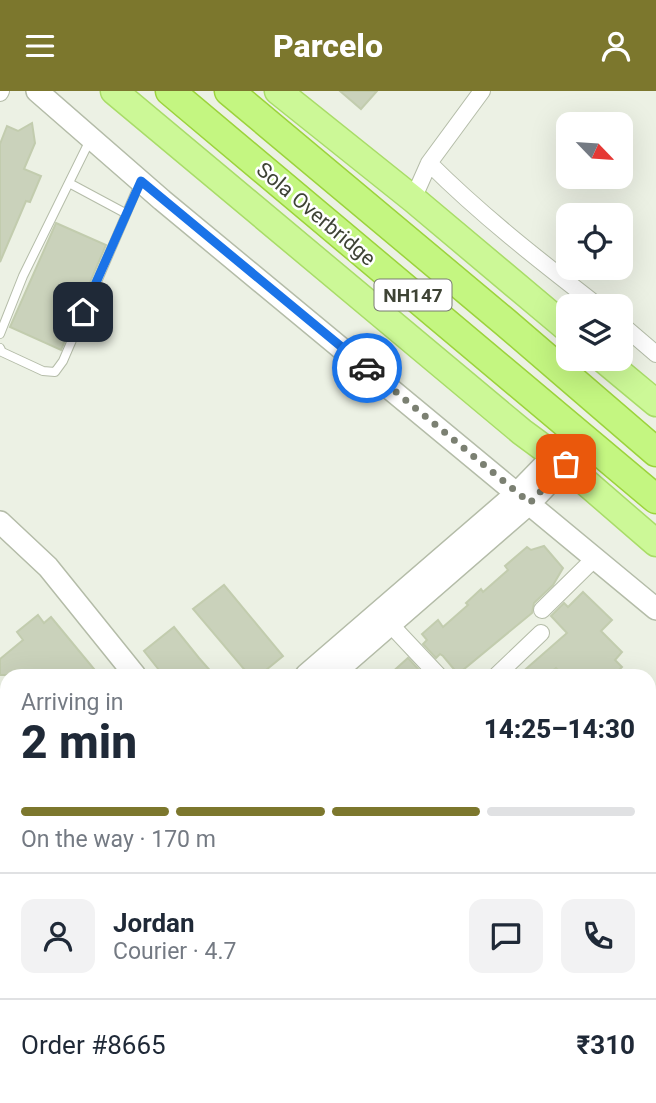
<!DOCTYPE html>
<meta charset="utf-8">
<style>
body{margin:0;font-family:Roboto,sans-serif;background:#f2f2f3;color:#1f2937;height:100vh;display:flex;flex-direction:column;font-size:26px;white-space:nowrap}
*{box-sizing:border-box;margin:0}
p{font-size:23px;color:#747a83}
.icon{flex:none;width:38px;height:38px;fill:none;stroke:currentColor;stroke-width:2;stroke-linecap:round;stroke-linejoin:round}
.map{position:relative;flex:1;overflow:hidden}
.sheet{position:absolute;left:0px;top:578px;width:656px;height:436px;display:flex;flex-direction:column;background:#fff;border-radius:21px 21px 0 0;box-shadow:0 7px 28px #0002}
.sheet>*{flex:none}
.needle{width:46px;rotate:115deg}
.controls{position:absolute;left:556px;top:21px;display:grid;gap:14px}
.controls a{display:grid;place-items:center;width:77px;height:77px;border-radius:14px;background:#fff;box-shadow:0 7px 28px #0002;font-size:35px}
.pin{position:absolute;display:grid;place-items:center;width:60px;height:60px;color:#fff;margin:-30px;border-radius:14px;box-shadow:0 4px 10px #0006}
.courier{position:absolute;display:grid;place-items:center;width:70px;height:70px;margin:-35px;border:5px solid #1a73e8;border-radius:50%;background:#fff;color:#222;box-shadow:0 2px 9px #0007}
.overview em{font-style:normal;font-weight:800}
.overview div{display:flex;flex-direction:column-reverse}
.overview{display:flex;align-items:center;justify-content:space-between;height:119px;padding:0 21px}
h1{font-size:46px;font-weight:800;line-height:52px}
.bar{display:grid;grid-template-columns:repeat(4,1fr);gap:10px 7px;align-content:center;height:84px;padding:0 21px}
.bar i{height:9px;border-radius:5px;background:#e0e1e3}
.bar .active{background:#7c772d}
.bar p{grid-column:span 4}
.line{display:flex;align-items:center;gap:18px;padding:0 21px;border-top:2px solid #e0e1e3}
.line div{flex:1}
.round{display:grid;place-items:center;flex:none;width:74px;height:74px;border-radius:14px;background:#f2f2f3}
header{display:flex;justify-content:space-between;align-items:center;height:91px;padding:0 21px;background:#7c772d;color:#fff;font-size:32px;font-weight:800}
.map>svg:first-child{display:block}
</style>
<header><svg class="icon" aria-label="menu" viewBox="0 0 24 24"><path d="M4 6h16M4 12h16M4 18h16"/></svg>Parcelo<svg class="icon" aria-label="person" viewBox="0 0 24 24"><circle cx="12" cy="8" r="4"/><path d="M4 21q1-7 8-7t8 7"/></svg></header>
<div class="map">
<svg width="656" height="1012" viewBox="0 0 656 1012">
<rect width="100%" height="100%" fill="#ecf1e4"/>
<!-- pitch -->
<path fill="#afe4b9" d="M649 912 656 920V1012H457L464 1006H649Z"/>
<!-- building -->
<path fill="#cad2bb" stroke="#c2ccae" stroke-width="2" d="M340 0H377L361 18Z
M32 32 35 52 24 78 41 85 30 111 26 110 0 171V53L7 35 18 40Z
M56 132 106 154 61 259 10 236Z
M544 455 563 477 553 494 534 512 532 522 458 583 443 565 440 563 436 567 423 553 427 549 422 543 438 529 443 536 468 514 466 512 481 498 483 501 508 479 505 475 527 456 531 459Z
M224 494 283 565 260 584H249L193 518Z
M583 501 612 529 601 540 622 561 615 569 622 576 614 584H563L556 577 547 584H519L567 542 551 525 564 512 568 516Z
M38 524 44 532 51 526 99 584H0V568L23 549 17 541Z
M174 536 199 567 214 584H163L144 560Z
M408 567 421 581 417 584H389Z"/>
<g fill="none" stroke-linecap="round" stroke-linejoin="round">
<!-- service casing -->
<g stroke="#b4bca8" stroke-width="10">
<path id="service" d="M69 92 125 122
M0 243 23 185 90 49
M0 257 2 261 43 280 55 281 63 270 140 91"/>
</g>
<!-- minor casing -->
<g stroke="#b4bca8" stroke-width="18">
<path id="minor" d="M0 2 1 0
M429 72C481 124 540 170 598 215
M413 108 429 72 482 0
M621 233 656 263
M542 519 595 467
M390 533 438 584
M497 584 541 542
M649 895 656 903
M434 1012 440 1006"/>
</g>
<!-- tertiary casing -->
<g stroke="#b4bca8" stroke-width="24">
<path id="tertiary" d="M37 0 162 109 656 518
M0 431 48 476 135 584
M306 584 518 401 554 364
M332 584 530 412 566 374
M0 840 7 834
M0 859 7 854"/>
</g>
<!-- primary casing -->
<g stroke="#a9dc68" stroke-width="29">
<path id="primary" d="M114 0 522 341 560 369 656 452
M278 0 413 108 569 239
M603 268 656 312"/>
</g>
<!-- trunk casing -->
<g stroke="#9cd33c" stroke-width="31">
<path id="trunk" d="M170 0 656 408
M229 0 505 231 656 361"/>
</g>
<!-- service -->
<use href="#service" stroke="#fff" stroke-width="8"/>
<!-- minor -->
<use href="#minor" stroke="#fff" stroke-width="16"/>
<!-- tertiary -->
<use href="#tertiary" stroke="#fff" stroke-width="21"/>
<!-- primary -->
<use href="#primary" stroke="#ccf897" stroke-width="26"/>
<!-- trunk -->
<use href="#trunk" stroke="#c4f681" stroke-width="28"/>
</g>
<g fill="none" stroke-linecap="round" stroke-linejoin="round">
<!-- done -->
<path stroke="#7b8072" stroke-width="7" stroke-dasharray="0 12.6" d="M367 277 530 412 566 373"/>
<!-- route -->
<path stroke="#1a73e8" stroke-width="9" d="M83 221 141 90 367 277"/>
</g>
<g text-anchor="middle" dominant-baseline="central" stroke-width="5" stroke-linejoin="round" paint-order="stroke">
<!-- shield labels -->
<rect fill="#fff" stroke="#787b72" stroke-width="2" x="374.5" y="188.5" width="77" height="31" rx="5"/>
<g font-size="19" font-weight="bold" fill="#3e4335">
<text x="413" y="204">NH147</text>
</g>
<!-- street labels -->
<g font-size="21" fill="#3e4335" stroke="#fff">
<text transform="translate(316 123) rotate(40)">Sola Overbridge</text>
</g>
</g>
</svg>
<div class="controls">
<a><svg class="needle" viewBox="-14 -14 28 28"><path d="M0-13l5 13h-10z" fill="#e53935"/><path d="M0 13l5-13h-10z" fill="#747a83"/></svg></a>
<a><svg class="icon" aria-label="locate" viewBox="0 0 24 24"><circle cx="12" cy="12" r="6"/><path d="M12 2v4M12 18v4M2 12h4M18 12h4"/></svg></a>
<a><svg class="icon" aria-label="layers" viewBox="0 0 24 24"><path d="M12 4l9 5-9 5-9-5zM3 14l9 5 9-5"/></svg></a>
</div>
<div class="pin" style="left:566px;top:373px;background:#ea580c"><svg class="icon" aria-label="bag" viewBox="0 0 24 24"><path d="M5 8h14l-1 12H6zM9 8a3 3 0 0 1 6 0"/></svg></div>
<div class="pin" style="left:83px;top:221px;background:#1f2937"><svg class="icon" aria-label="home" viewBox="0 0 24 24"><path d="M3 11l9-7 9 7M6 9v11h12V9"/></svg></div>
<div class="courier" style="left:367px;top:277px"><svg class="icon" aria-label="car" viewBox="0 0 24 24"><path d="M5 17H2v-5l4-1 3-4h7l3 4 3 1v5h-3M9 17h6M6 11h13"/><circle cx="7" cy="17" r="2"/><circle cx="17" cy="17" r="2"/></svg></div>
<section class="sheet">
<div class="overview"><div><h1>2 min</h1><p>Arriving in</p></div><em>14:25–14:30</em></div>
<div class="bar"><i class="active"></i><i class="active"></i><i class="active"></i><i></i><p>On the way · 170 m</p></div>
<div class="line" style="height:126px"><a class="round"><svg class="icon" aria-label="person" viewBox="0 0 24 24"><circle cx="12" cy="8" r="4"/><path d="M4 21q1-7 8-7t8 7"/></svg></a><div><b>Jordan</b><p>Courier · 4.7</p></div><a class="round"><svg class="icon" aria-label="chat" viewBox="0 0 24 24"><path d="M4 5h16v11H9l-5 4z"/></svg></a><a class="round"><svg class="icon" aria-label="phone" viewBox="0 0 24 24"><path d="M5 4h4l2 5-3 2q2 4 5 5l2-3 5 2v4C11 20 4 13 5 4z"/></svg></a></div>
<div class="line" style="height:91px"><div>Order #8665</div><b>₹310</b></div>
</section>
</div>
